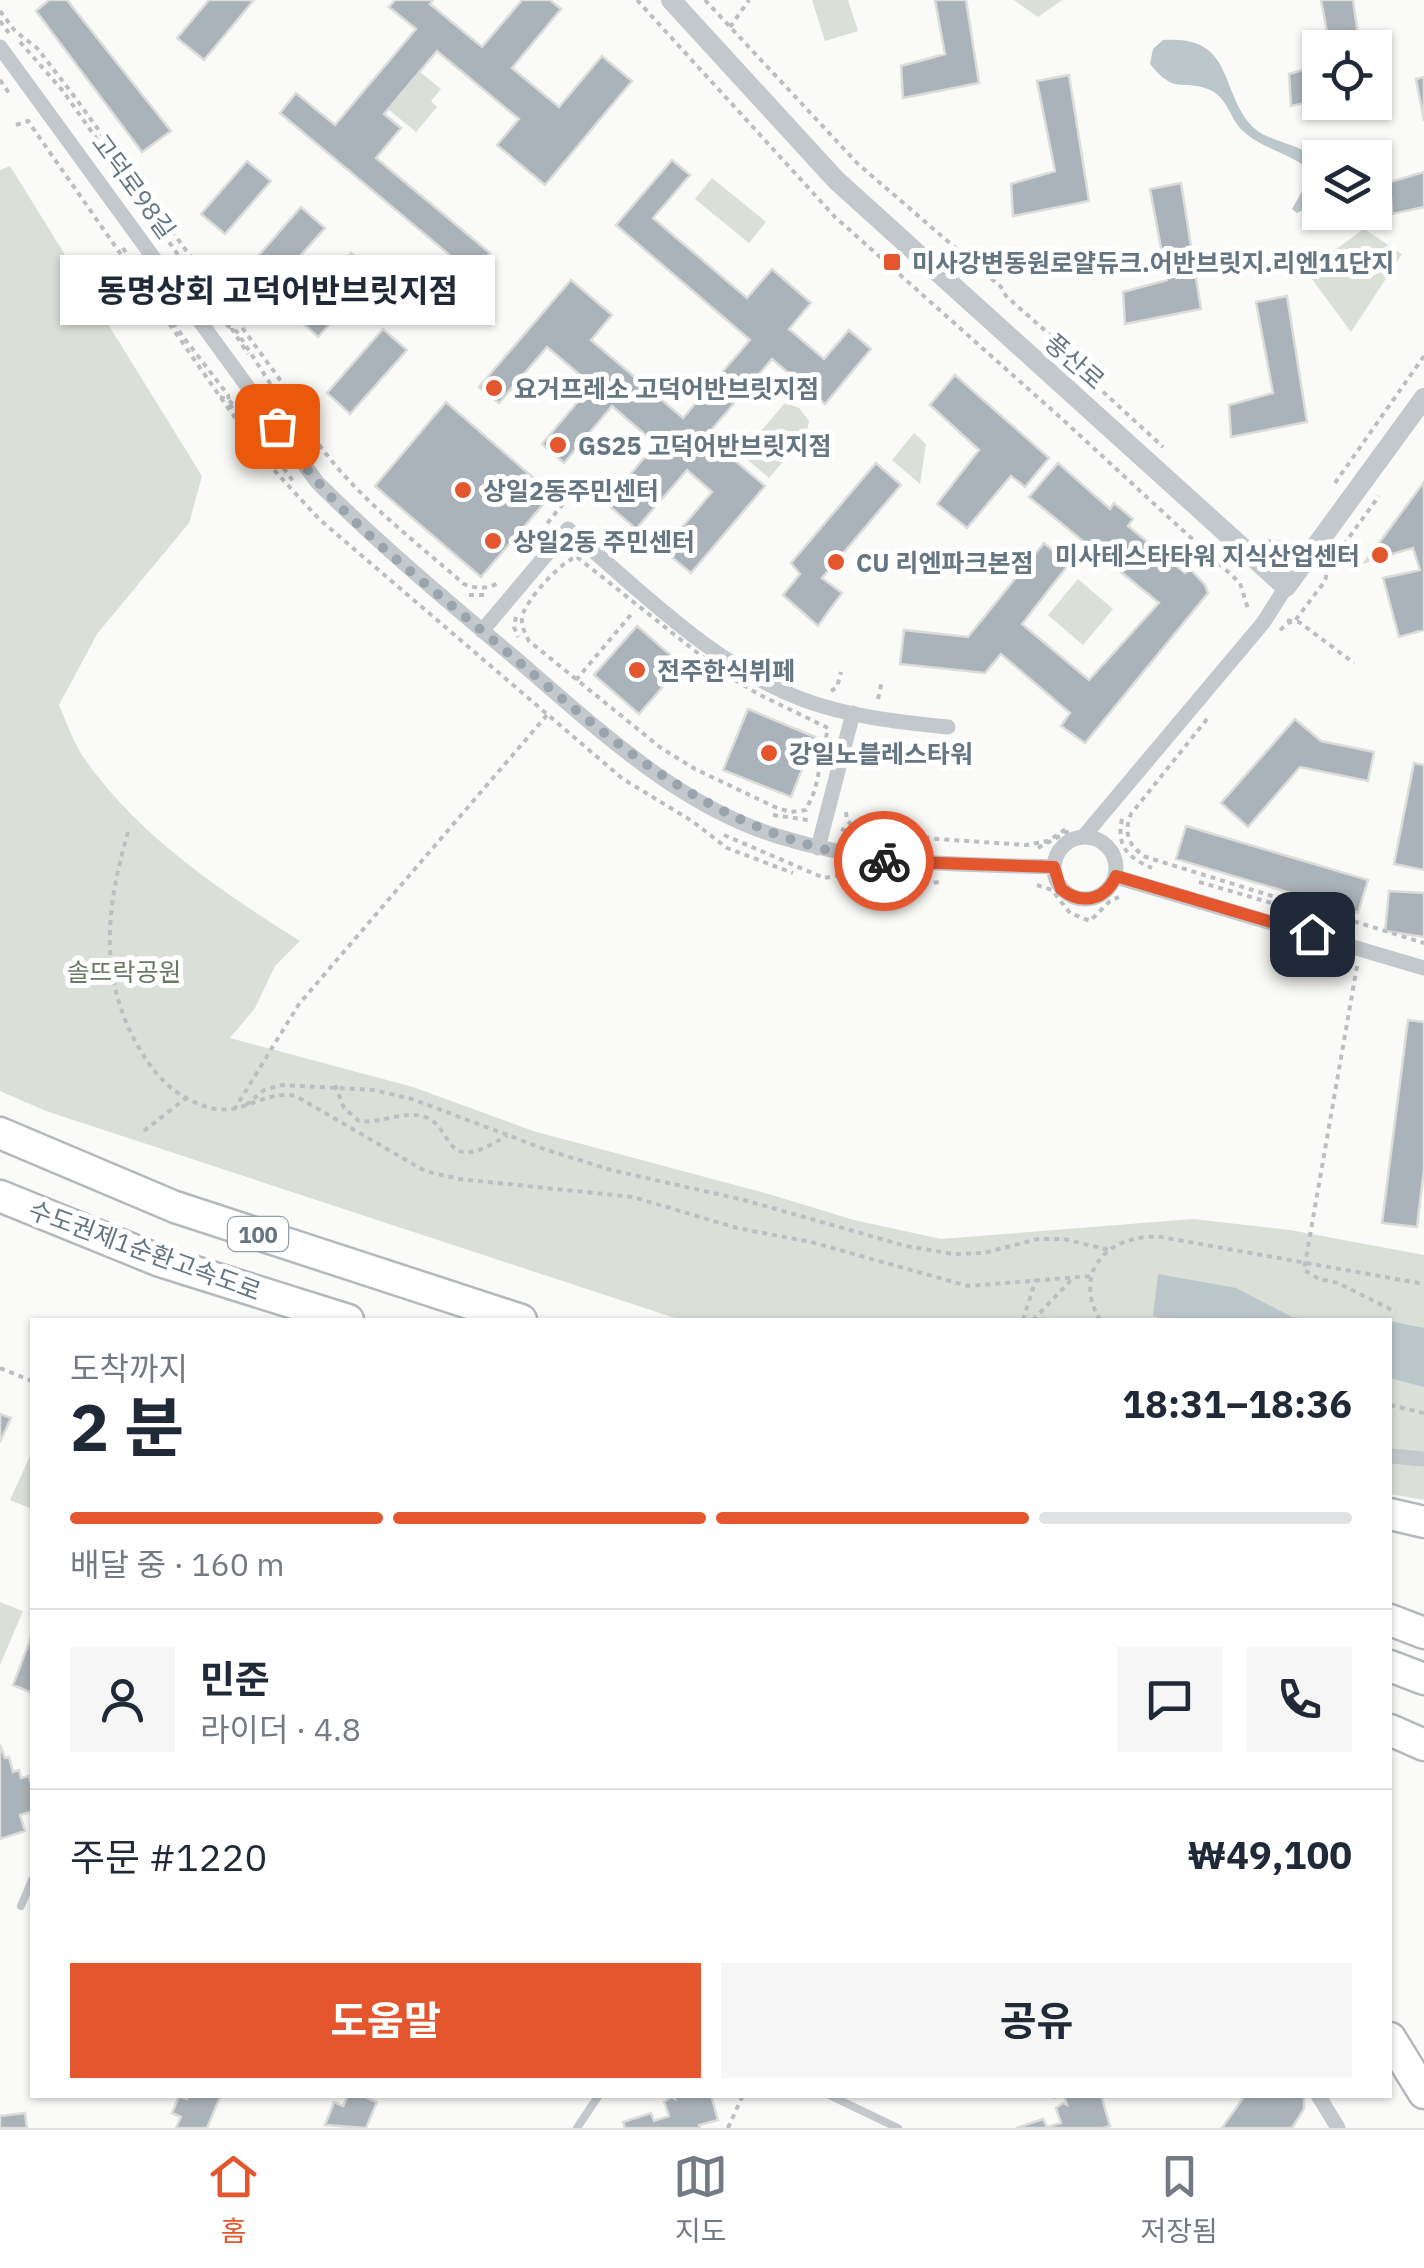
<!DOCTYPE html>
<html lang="ko">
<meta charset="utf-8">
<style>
body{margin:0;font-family:"IBM Plex Sans","Noto Sans KR",sans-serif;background:#f6f6f7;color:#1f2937;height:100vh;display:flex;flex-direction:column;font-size:38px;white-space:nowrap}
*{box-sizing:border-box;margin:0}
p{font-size:32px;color:#747a83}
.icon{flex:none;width:55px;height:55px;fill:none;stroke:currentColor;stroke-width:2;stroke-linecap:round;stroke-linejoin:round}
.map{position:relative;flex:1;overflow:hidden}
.details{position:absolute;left:30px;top:1318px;width:1362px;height:780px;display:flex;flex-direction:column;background:#fff;border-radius:0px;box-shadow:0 2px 8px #0004}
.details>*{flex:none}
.fabs{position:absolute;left:1302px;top:30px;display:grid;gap:20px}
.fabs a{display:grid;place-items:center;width:90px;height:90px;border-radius:0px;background:#fff;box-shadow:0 2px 8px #0004;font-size:50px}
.pin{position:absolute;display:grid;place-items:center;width:85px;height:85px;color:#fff;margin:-42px;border-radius:20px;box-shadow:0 5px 15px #0006}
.courier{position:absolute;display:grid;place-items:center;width:100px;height:100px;margin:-50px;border:8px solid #e4572e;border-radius:50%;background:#fff;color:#222;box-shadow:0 2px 12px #0007}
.bubble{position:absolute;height:70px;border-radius:0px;background:#fff;box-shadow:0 2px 8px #0004;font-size:32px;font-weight:700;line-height:70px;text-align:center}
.head em{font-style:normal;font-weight:700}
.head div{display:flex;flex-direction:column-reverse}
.head{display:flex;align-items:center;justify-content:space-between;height:170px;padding:0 40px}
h1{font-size:65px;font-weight:700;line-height:75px}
.bar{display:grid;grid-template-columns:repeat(4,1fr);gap:15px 10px;align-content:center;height:120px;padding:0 40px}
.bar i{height:12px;border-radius:8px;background:#e0e1e3}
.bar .active{background:#e4572e}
.bar p{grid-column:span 4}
.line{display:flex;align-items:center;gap:25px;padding:0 40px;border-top:2px solid #e0e1e3}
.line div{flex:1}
.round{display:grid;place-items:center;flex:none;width:105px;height:105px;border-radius:0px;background:#f6f6f7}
.cta{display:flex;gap:20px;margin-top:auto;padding:20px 40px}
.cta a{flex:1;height:115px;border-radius:0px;background:#e4572e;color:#fff;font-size:40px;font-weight:700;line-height:115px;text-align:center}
.cta a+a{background:#f6f6f7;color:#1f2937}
.tab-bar{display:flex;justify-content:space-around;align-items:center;height:140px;border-top:2px solid #e0e1e3;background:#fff;font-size:28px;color:#747a83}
.tab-bar a{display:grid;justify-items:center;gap:5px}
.tab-bar .active{color:#e4572e}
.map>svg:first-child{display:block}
</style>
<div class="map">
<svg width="1424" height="2128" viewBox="0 0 1424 2128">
<rect width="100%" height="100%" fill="#fafaf8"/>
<!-- green -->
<path fill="#dadfd7" d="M812 0H848L858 31 825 41Z
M1014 0H1062L1038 17Z
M420 72 441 89 431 101 437 107 416 132 388 109Z
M10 166 202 476 189 523 97 634 59 705C67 723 74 745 86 761 140 837 222 892 300 941L275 966 255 1008 230 1038 413 1087 533 1131 772 1195 854 1220 941 1239 1193 1219 1290 1230 1424 1255V1500L1390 1494V1320H681L46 1111 0 1091V170Z
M712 178 766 222 749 243 695 199Z
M1364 229 1402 254 1351 332 1306 271Z
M785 403 799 408 809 421 806 435 769 478 741 454Z
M914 433 926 444 920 484 892 460Z
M1078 579 1113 609 1083 645 1048 615Z
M30 1456 32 1457V1509L10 1500Z
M0 1602 23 1611 0 1665Z"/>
<!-- water -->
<path fill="#bbc7cb" d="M1163 40C1234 35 1219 89 1251 125 1267 143 1297 141 1319 161L1320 201 1297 213 1292 209 1309 179 1307 168C1287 152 1257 147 1240 128 1230 116 1226 98 1212 91 1185 77 1177 98 1150 64L1153 49Z
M1158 1274 1236 1288 1292 1317 1313 1320H1168L1153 1316Z
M1390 1321 1424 1328V1387L1390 1378Z"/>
<!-- building -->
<path fill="#aab3b9" stroke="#dcdcda" stroke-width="2.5" d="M49 0H67L171 131 142 152 36 11Z
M209 0H254L204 60 177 38Z
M395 0H433L430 4 482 47 522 0H550L561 9 512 68 559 107 602 56 632 81 545 185 497 145 519 119 437 51 384 114 401 128 376 158 490 253 441 311 420 294 452 257 280 113 296 93 335 125 416 29 389 7Z
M935 0H966L979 83 903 98 901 66 945 54Z
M1321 0H1353L1360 48H1330Z
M1320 65V100L1291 106 1289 74Z
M1069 75 1089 201 1013 216 1011 184 1055 171 1037 81Z
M1424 77V121L1416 79Z
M672 160 690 175 653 218 747 298 772 269 811 303 789 329 824 359 849 330 871 349 825 404 772 359 706 436 765 486 691 573 663 550 712 492 687 470 636 529 606 503 656 444 612 406 564 463 542 444 592 385 547 347 499 403 479 387 571 280 612 315 591 340 683 418 750 340 616 225Z
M247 161 271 181 225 234 201 214Z
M1424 172V207L1392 214 1390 182Z
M1181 183 1201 309 1125 324 1123 292 1167 280 1150 189Z
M301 207 325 228 268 292 245 271Z
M351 253 375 274 318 337 295 316Z
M1287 296 1307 422 1231 437 1229 405 1273 393 1256 302Z
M383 329 407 350 350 414 327 393Z
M955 375 1049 458 1025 487 1011 476 967 528 937 504 979 450 930 405Z
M446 402 552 494 481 577 375 486Z
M876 463 901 485 822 578 842 593 818 626 783 595 800 574 791 563Z
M1058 463 1110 509 1114 503 1133 519 1128 526 1185 573 1190 569 1205 585 1208 593 1085 743 1061 726 1070 713 1001 654 985 673 900 664 904 630 968 637 1044 543 1069 564 1022 624 1089 680 1159 603 1029 497Z
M1424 482V630L1399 637 1383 578 1420 570 1413 548 1365 562Z
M637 626 682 665 639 714 594 675Z
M748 709 815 737 791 797 723 770Z
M1295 719 1321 741 1374 752 1368 781 1300 767 1248 827 1221 803Z
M1414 763 1424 765V870L1394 864Z
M1186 826 1368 880 1358 913 1176 859Z
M1389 891 1424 893V937L1385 931Z
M1408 1020 1424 1022V1169L1417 1227 1382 1223Z
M0 1414 11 1418 0 1442Z
M32 1635V1693L13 1685Z
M0 1745 5 1758 9 1757 13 1772 19 1770 21 1778 29 1776 32 1788V1811L20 1815 25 1831 0 1839Z
M189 2095H221L207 2128H176L181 2117 172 2113 179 2096 187 2099Z
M348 2095H360L377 2102 366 2128 325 2125 334 2102 343 2106Z
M673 2095H711L718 2120 699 2125 700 2128H625L623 2122 651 2113 654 2121 669 2116 664 2102 671 2097 675 2099Z
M1053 2095H1101L1110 2126 1103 2128H1016L1043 2119 1047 2127 1061 2123 1056 2108 1063 2103 1067 2105 1064 2095 1054 2098Z
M1245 2095H1304V2109L1292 2128H1222Z
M25 2113 27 2128H0V2116Z"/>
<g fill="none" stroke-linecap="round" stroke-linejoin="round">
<!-- motorway casing -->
<g stroke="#b4b9bd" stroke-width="35">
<path id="motorway" d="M0 1133 175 1207 521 1320
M0 1196 160 1261 348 1320
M1390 1514 1424 1522
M1390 1620 1424 1633
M1390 1666 1424 1679
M1390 1730 1424 1745
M1390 2038 1424 2093"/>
</g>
<!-- path -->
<path stroke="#bbbfc2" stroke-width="4" stroke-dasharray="5 5" stroke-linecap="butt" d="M637 0 835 217 1061 418 1240 583 1249 612
M705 0 858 164 1001 287 1006 296 1059 343 1074 365 1163 447
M0 11 15 31 37 48 71 92 286 388C323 472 396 525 464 584 476 589 490 590 500 581
M0 21 9 33
M730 27 749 0
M20 42 63 91 228 326 237 332 284 405
M0 80 11 96
M16 125 28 121 228 408 274 470 319 519 623 779 692 821 727 848 793 873
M123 248 178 330 228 395C231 415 246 425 260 437
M232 318V329L248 354
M220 397 229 400 251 427
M266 444 293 481
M1335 483 1424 356
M541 531 563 504
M1266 541 1290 543 1294 547
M577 557 719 670 758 694 828 728 815 790 806 810 791 812 777 808 695 769 661 748 529 641C525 633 521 626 522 617 524 602 563 559 577 557Z
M469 595H489
M516 617 514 627 518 637
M1287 620 1294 622 1325 581 1329 565 1379 496
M1280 630 1290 622H1299L1354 663
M576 680 634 611
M831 691 837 687 841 672
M878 699 882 681
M1207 719 1131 814C1123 833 1129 847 1146 857L1424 943
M846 812 847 820 855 829 937 839 1026 845 1048 841 1066 829
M773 815 808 820
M1122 819C1116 846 1128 858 1152 868
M841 829 860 836
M128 832C106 908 98 977 139 1048 155 1076 175 1097 207 1107 243 1118 263 1089 296 1096L425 1171 459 1179 633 1197 737 1228 811 1242 968 1286 1092 1276
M724 835 824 878 841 875 892 885 943 882
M1038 848 1069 831
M1199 882 1272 903
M1037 885 1052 890 1070 913 1090 921 1110 901 1119 897
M1357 966 1304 1270 1319 1279 1338 1283 1396 1312
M335 1085 344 1108 359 1121C381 1124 400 1111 422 1116 456 1124 439 1180 507 1135
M246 1105 264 1090 282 1085 373 1090 412 1099 547 1150 611 1170 744 1200 906 1246 953 1254 984 1253 1038 1239H1064L1109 1250
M234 1110 299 1004 547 715
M144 1131 186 1098
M1023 1320 1036 1279
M1033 1320 1074 1277
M1100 1320C1071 1271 1110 1233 1161 1237L1424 1284
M0 1368 32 1381
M1390 1405 1424 1413
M728 2128 743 2095"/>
<!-- service -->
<path stroke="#c3c8cc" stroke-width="8" d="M21 1906 32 1880
M829 2095 898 2128
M577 2128 599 2095"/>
<!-- minor -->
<path stroke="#c3c8cc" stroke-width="15" d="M0 47 317 482C380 545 447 601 515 658 595 726 675 804 777 836 872 866 956 864 1054 867
M482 631 568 529C641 591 714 666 804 700 850 717 900 722 948 727
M1084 836 1263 623 1286 587
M1054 868a31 31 0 1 1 62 0a31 31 0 1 1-62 0Z
M818 848 853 713
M1116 877 1424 968
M1390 1456 1424 1459
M1318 2095 1338 2128"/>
<!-- tertiary -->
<path stroke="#c3c8cc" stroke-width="20" d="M671 0 836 180 1286 587 1424 398"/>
<!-- motorway -->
<use href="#motorway" stroke="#fff" stroke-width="30"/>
</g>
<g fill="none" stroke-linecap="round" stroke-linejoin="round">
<!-- done -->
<path stroke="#99a4ac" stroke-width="10" stroke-dasharray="0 18" d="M277 426C290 444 302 464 317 481 366 539 429 586 487 635 614 742 711 837 884 861"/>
<!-- route -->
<path stroke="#e4572e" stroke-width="12" d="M884 861 1054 867 1061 889C1081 905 1105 901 1116 876L1312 934"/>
</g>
<!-- markers -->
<g fill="#e4572e" stroke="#fff" stroke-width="4">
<rect x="882" y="252" width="20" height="20" rx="5"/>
<circle cx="494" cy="388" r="10"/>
<circle cx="558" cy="445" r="10"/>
<circle cx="463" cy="490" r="10"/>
<circle cx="493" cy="541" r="10"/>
<circle cx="1380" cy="555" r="10"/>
<circle cx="836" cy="562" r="10"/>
<circle cx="637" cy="670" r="10"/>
<circle cx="769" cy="753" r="10"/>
</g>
<g text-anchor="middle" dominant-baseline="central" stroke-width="10" stroke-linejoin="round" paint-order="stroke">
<!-- shield labels -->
<rect fill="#fff" stroke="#939fa8" stroke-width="2.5" x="228" y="1217" width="60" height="34" rx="8"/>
<g font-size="22" font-weight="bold" fill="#657683">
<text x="258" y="1234">100</text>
</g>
<!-- street labels -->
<g font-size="25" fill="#657683" stroke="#fff">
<text transform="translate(134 186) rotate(54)">고덕로98길</text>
<text transform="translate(1075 361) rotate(41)">풍산로</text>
<text transform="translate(145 1250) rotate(20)">수도권제1순환고속도로</text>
</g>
<!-- poi labels -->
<g font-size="25" font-weight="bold" fill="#657683" stroke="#fff" text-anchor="start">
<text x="912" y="262">미사강변동원로얄듀크.어반브릿지.리엔11단지</text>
<text x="514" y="388">요거프레소 고덕어반브릿지점</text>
<text x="578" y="445">GS25 고덕어반브릿지점</text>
<text x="483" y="490">상일2동주민센터</text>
<text x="513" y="541">상일2동 주민센터</text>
<text x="1360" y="555" text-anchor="end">미사테스타타워 지식산업센터</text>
<text x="856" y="562">CU 리엔파크본점</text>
<text x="657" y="670">전주한식뷔페</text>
<text x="789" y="753">강일노블레스타워</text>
</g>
<!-- park labels -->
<g font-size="25" fill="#687a64" stroke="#fff">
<text x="124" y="971">솔뜨락공원</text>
</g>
</g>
</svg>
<div class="fabs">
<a><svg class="icon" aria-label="locate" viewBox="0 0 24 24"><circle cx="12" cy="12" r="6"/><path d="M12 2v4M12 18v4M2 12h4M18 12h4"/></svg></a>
<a><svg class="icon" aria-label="layers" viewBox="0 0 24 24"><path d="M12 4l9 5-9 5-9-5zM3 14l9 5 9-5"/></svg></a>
</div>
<div class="pin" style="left:277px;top:426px;background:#ea580c"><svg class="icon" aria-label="bag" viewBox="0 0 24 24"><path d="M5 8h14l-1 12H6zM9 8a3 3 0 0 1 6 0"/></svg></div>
<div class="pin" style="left:1312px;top:934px;background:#1f2937"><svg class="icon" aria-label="home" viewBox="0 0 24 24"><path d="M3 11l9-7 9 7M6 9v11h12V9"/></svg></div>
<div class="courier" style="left:884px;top:861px"><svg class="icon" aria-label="bike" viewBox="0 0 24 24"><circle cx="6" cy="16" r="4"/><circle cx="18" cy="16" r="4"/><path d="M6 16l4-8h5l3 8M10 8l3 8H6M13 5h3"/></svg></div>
<div class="bubble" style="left:60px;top:255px;width:435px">동명상회 고덕어반브릿지점</div>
<section class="details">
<div class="head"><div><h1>2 분</h1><p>도착까지</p></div><em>18:31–18:36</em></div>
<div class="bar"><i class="active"></i><i class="active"></i><i class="active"></i><i></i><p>배달 중 · 160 m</p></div>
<div class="line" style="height:180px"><a class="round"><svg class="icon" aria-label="person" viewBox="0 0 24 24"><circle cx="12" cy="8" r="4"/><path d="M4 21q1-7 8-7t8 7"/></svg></a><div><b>민준</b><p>라이더 · 4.8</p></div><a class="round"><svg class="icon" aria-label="chat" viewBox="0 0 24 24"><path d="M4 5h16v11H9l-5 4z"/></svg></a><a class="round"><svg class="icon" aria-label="phone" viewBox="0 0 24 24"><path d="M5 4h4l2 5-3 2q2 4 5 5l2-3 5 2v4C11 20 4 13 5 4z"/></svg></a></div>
<div class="line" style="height:130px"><div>주문 #1220</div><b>₩49,100</b></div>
<div class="cta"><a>도움말</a><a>공유</a></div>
</section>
</div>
<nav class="tab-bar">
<a class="active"><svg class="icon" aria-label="home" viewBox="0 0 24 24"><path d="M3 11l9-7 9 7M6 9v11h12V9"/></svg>홈</a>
<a><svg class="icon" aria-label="map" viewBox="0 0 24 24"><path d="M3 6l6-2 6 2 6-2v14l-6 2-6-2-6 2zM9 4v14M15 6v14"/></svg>지도</a>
<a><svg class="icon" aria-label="saved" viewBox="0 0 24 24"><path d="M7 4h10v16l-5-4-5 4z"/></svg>저장됨</a>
</nav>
